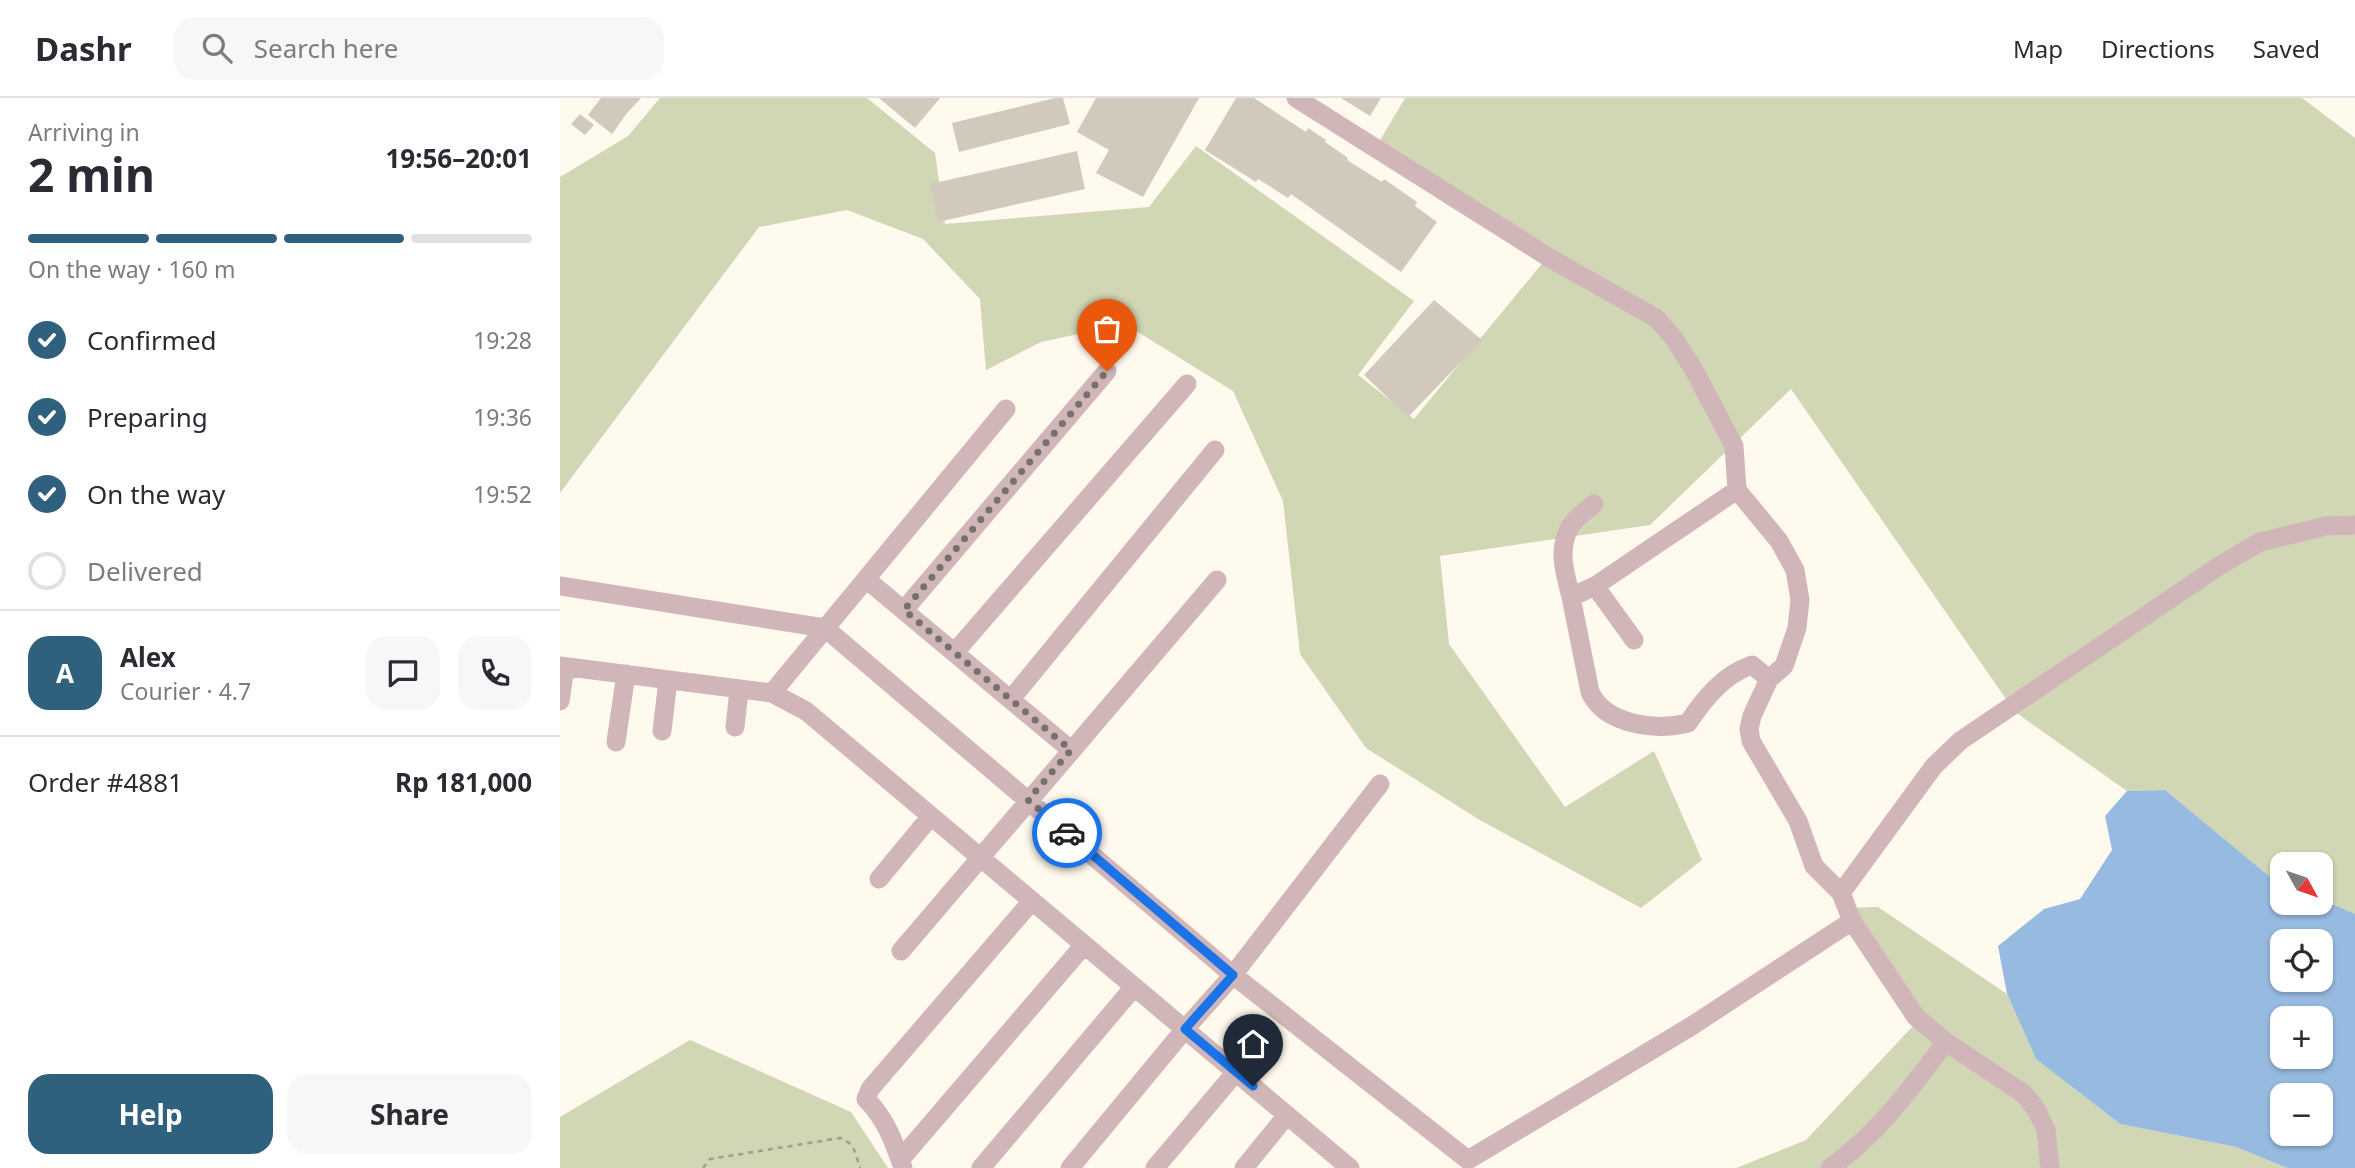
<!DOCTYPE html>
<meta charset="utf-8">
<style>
body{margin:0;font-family:"Noto Sans",sans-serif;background:#f7f7f7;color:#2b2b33;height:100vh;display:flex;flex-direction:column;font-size:26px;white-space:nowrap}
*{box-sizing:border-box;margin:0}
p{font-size:23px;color:#7c7c81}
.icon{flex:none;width:38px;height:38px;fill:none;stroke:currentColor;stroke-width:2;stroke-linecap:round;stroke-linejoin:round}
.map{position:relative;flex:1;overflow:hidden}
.drawer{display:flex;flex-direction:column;background:#fff;width:560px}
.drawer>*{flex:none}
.needle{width:46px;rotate:130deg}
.fabs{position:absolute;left:1710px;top:754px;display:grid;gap:14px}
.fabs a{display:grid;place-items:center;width:63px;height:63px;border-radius:14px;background:#fff;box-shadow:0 2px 5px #0004;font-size:35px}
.pin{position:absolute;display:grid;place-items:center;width:60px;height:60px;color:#fff;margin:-72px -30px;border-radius:50% 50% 50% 0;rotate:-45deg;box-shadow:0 0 7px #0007}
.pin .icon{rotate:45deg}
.courier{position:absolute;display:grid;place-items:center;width:70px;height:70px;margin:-35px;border:5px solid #1a73e8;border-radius:50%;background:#fff;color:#222;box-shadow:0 2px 9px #0007}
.head em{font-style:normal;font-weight:700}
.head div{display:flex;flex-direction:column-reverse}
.head{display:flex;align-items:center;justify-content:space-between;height:119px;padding:0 28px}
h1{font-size:46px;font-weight:700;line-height:52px}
.bar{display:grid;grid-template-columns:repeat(4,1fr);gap:10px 7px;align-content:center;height:84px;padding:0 28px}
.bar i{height:9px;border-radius:5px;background:#e1e1e2}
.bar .on{background:#2f617e}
.bar p{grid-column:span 4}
.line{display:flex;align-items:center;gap:18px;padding:0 28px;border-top:2px solid #e1e1e2}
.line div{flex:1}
.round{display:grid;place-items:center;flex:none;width:74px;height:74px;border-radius:21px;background:#f7f7f7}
ol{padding:0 28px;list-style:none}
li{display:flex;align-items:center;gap:21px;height:77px}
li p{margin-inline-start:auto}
li .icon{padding:7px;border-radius:50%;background:#2f617e;color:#fff;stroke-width:4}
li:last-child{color:#7c7c81}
li i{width:38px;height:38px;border:4px solid #e1e1e2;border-radius:50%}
.cta{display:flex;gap:14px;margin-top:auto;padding:14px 28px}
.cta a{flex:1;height:80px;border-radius:21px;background:#2f617e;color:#fff;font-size:28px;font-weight:700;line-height:80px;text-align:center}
.cta a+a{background:#f7f7f7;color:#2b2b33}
header{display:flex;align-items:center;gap:42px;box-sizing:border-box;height:98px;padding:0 35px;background:#fff;border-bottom:2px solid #e1e1e2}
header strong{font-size:33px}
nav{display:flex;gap:38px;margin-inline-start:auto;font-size:24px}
.search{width:490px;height:63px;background:#f7f7f7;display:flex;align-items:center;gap:18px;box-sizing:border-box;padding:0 24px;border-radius:21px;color:#7c7c81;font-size:26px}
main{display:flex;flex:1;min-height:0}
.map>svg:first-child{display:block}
</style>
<header>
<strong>Dashr</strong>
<div class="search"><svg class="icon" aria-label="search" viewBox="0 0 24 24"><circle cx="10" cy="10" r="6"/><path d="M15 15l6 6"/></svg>Search here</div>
<nav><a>Map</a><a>Directions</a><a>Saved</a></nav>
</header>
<main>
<section class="drawer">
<div class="head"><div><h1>2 min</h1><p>Arriving in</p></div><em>19:56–20:01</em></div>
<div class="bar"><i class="on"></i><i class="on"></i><i class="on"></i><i></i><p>On the way · 160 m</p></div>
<ol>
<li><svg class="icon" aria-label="check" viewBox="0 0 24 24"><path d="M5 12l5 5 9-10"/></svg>Confirmed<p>19:28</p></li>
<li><svg class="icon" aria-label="check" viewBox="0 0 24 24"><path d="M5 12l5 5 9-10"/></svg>Preparing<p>19:36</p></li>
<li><svg class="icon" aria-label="check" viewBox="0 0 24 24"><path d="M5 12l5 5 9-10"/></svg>On the way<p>19:52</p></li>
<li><i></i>Delivered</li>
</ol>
<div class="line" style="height:126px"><b class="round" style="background:#2f617e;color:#fff">A</b><div><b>Alex</b><p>Courier · 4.7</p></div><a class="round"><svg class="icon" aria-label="chat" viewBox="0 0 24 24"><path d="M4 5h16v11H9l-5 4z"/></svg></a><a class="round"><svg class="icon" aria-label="phone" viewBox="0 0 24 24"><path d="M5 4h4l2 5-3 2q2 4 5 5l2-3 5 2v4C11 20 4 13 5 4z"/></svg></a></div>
<div class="line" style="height:91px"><div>Order #4881</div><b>Rp 181,000</b></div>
<div class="cta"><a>Help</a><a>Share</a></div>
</section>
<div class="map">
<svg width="1795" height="1070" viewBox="0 0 1795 1070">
<rect width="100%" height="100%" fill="#fff9ee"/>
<!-- green -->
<path fill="#d1d6b5" d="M100 0H307L375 55 385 126 589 109 636 48 854 203 798 277 854 321 990 156 819 44 845 0H1742L1795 40V816L1761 801 1760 766H1722V784L1709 778 1605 692 1567 693 1455 614 1231 291 1090 427 880 458 889 546 1005 709 1094 653 1142 762 1081 810 918 721 806 650 740 556 723 403 673 293 565 226 481 244 426 272 420 201 363 141 287 112 199 129 0 395V79L68 38Z
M1318 809 1447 896 1476 961 1560 1026 1676 1049 1727 1070H1176L1246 1042 1353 928 1280 810Z
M130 942 291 1014 328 1070H0V1019Z"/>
<!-- water -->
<path fill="#97bae0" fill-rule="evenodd" d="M1605 692 1709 778 1722 784V805H1760L1761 801 1795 816V1070H1727L1676 1049 1560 1026 1476 961 1447 896 1438 848 1484 811 1520 801 1552 752 1545 718 1567 693ZM1722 844H1760V882H1722ZM1722 920H1760V959H1722ZM1722 998H1760V1036H1722Z"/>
<!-- building -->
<path fill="#d0c9bc" d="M41 0H81L67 15 52 36 28 17Z
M319 0H380L355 30Z
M495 0H503L510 26 399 54 392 25Z
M536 0H639L583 99 536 75 549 52 517 34Z
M676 0H694L746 34 748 30 766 42 765 44 788 60 787 62 822 84 824 81 857 104 855 108 877 124 841 174 731 96 728 100 698 81 696 84 645 52Z
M781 0H821L810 18Z
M20 16 34 27 25 37 11 26Z
M517 53 525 91 378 124 370 86Z
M874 202 922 242 848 319 804 277Z"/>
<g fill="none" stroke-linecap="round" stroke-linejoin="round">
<!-- path -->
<path stroke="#a19c94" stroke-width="2.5" stroke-dasharray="5 5" stroke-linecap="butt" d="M143 1070 150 1061 280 1040C295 1045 296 1057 300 1070"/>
<!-- minor -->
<path stroke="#d0b6b9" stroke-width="19" d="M736 0 993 162 1096 220 1113 239 1134 272 1174 348 1177 392 1219 443 1235 472 1240 502 1237 530 1224 568 1209 581 1192 618 1189 631 1191 643 1238 723 1254 768 1281 795 1292 823 1356 919 1386 944 1464 996 1476 1011 1486 1032 1490 1070
M1034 406C1026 413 1015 420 1010 429 997 451 1005 476 1011 499L1035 488 1177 392
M306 481 511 652
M0 488 265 530 673 877 908 1062 1130 929 1292 823
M1035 488 1074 542
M1011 499 1030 594C1045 627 1096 633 1128 625 1144 601 1164 576 1192 567L1209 581
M344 512 547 273
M395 554 627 286
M0 568 212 595 246 613 790 1070
M212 595 446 311
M451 601 655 352
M0 603 5 569
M175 629 179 592
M102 633 108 582
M56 644 66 576
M319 781 371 718
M1281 795 1374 668 1400 643 1662 466 1700 444 1766 428 1795 427
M341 853 657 482
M340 1062 524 847
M343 1070C334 1044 326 1021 306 1001L310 991 472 803
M421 1070 574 889
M510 1070 625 931 673 877 820 686
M595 1070 676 974
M684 1070 727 1017
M1270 1070C1320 1034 1349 992 1386 944"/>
</g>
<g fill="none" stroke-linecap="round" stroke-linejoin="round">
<!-- done -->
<path stroke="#76726b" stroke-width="7" stroke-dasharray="0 12.6" d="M507 735 468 702 511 652 344 512 547 273"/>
<!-- route -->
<path stroke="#1a73e8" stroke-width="9" d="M507 735 673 877 625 931 693 988"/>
</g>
</svg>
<div class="fabs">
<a><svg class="needle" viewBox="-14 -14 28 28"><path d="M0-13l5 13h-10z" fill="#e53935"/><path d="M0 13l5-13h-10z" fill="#7c7c81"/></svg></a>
<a><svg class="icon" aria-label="locate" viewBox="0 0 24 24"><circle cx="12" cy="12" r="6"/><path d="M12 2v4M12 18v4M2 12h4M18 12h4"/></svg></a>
<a>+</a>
<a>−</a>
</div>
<div class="pin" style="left:547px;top:273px;background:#ea580c"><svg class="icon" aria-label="bag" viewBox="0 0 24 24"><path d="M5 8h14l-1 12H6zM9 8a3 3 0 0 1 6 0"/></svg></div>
<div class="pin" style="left:693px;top:988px;background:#1f2937"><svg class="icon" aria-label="home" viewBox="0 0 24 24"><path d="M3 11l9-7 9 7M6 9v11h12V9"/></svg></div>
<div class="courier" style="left:507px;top:735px"><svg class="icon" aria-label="car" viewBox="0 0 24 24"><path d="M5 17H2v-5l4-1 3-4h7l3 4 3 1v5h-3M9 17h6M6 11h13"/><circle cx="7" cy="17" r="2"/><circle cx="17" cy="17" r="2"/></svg></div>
</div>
</main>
